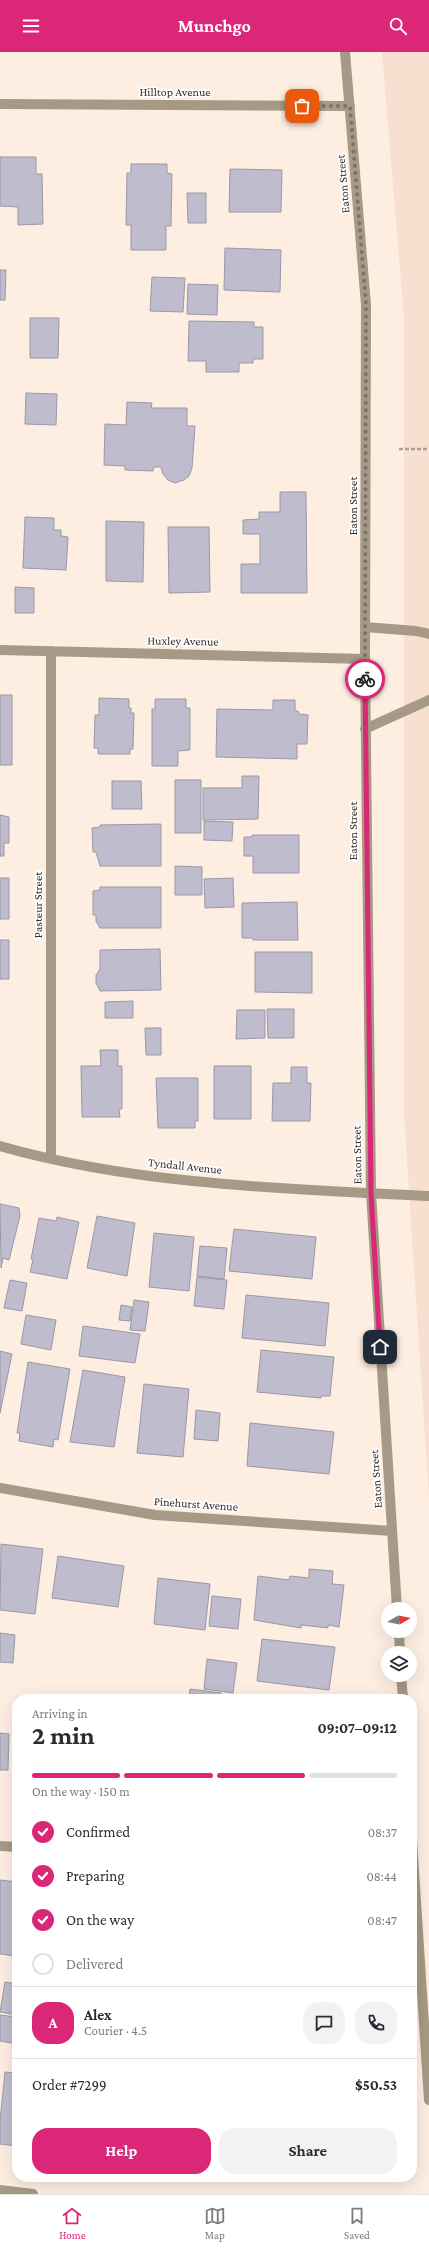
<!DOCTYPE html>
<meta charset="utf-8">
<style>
body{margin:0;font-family:"Crimson Pro",serif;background:#f2f2f3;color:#2b2b33;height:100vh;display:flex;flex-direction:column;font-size:15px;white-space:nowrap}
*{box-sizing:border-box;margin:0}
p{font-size:13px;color:#7c7c81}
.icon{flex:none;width:22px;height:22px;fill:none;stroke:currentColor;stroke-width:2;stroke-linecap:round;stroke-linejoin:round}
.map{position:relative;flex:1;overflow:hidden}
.sheet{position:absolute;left:12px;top:1642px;width:405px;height:488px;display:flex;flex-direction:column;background:#fff;border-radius:16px;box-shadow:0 4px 16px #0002}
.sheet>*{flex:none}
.needle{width:26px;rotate:80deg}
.buttons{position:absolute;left:381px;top:1550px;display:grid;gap:8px}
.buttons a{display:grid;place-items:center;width:36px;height:36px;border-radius:50%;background:#fff;box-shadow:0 4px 16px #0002;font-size:20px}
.pin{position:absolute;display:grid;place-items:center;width:34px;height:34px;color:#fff;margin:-17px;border-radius:8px;box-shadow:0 2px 6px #0006}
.courier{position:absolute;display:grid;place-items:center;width:40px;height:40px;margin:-20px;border:3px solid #db2777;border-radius:50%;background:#fff;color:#222;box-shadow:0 1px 5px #0007}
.headline em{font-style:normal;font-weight:700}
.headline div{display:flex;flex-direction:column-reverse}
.headline{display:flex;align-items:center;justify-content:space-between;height:68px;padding:0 20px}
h1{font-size:26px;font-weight:700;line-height:30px}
.bar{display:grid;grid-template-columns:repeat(4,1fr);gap:6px 4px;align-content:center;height:48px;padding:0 20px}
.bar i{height:5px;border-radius:3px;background:#e1e1e2}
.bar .selected{background:#db2777}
.bar p{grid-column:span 4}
.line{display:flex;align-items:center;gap:10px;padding:0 20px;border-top:1px solid #e1e1e2}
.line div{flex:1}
.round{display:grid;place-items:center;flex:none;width:42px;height:42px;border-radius:16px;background:#f2f2f3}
ol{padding:0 20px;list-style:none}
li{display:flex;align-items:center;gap:12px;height:44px}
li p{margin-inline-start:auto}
li .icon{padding:4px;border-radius:50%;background:#db2777;color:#fff;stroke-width:4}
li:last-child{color:#7c7c81}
li i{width:22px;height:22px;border:2px solid #e1e1e2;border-radius:50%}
.primary-button{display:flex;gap:8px;margin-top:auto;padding:8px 20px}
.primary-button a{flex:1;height:46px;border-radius:16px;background:#db2777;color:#fff;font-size:16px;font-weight:700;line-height:46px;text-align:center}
.primary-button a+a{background:#f2f2f3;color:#2b2b33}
header{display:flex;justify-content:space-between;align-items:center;height:52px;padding:0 20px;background:#db2777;color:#fff;font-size:18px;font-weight:700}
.tabs{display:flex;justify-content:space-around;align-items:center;height:56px;border-top:1px solid #e1e1e2;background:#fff;font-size:11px;color:#7c7c81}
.tabs a{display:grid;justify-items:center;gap:2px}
.tabs .selected{color:#db2777}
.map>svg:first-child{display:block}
</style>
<header><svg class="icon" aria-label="menu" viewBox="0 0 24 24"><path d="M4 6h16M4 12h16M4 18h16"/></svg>Munchgo<svg class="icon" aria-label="search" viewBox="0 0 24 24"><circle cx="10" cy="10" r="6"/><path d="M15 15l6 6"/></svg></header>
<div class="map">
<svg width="429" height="2142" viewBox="0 0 429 2142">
<rect width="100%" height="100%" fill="#feeee2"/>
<!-- built -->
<path fill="#f7e0cf" d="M382 0H429V1447L404 1063V266Z"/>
<!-- building -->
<path fill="#bebccd" stroke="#9a98a8" d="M0 105H36V122H42L43 172 18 173V155L0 154Z
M131 112H167V121L172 122 171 174H166V198H131V173H126L127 121H131Z
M230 117 282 118 281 160H229Z
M187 141H206V171H188Z
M225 196 281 198 280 240 224 238Z
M0 218H6L5 248H0Z
M152 225 185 226 183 260 150 259Z
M188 232 218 233 217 263 187 262Z
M30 266H59L58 306H30Z
M189 269 254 270V275H263V307H253V311H239V320H206V309H188Z
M26 341 57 342 56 373 25 372Z
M127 350 152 351 151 356H187V374H195L192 416 189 424 184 428 175 431 168 428 163 422 161 415H154L153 419 125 418V414L104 413 105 372 126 373Z
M280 440H306L307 541H241V512H260V482H243V468L259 467V460H280Z
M25 465 54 466V478H61V484L68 485 66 518 23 516Z
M106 469 144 470 143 530 106 529Z
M168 475H209L210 540 169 541Z
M15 535 34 536V561H15Z
M0 643H12V713H0Z
M99 646 129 647V656H131V661H134L133 697H130V702H98V696H94L95 663H99Z
M155 647H186V656H190V698L178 699V714H152V657H155Z
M273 648H295V659H298L299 662 308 663 307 692H297V707L216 705 217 657 273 658Z
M242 724H259L258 767 203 768V736H242Z
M175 728H201V781H175Z
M112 729H141L142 757H112Z
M0 763 9 765V791H4V804H0Z
M204 769 233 770 232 789 204 788Z
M161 772V814H100L96 800H93L92 776 100 775V773Z
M252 783H299V821H253V804H244V785H252Z
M175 814 202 815V843H175Z
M0 826H9V867H0Z
M233 826 234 855 205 856 204 827Z
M100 835H161V876H100L96 869V863H93V839L100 838Z
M297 850 298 888H253V886H242V851Z
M0 888H9V927H0Z
M160 897 161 938 100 939 96 931V923L100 917V898Z
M255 900H312V941L255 940Z
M133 949V966H105V950Z
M267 957H294V986H268Z
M237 958H265V986L236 987Z
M145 976H161V1003H146Z
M100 998H118V1014H122V1057H119L120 1065H82L81 1014H101Z
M214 1014H251V1067H214Z
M291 1015H307V1031H311L310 1069H272L273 1031H291Z
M156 1026H198V1069H195V1076H158Z
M0 1152 19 1156 20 1164 9 1208 3 1206 1 1216Z
M97 1164 135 1171 127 1224 87 1216Z
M57 1165 79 1170 67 1227 30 1220 33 1208 31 1207 39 1166 56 1169Z
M234 1177 316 1185 312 1227 229 1219Z
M154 1181 194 1185 189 1239 149 1235Z
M200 1194 227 1196 224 1227 197 1224Z
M197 1225 227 1228 224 1257 194 1254Z
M10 1228 27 1231 22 1259 4 1256Z
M246 1243 329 1251 325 1294 242 1286Z
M134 1248 149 1250 145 1279 130 1278Z
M121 1253 132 1255 130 1269 119 1268Z
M26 1263 56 1268 51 1298 21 1292Z
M83 1274 140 1282 135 1311 79 1304Z
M261 1298 334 1305 330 1344H321V1346L257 1340Z
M0 1299 12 1302 0 1361Z
M28 1310 70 1317 58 1388 54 1387 53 1395 19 1389 20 1381H17Z
M83 1318 125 1325 114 1395 70 1390Z
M144 1332 189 1337 183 1405 137 1401Z
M196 1358 220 1361 218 1389 194 1387Z
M250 1371 334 1380 329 1422 247 1414Z
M1 1492 43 1497 35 1562 0 1558Z
M58 1504 124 1514 118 1555 52 1546Z
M309 1517 333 1519 332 1532 344 1533 339 1575 328 1573V1576L301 1573V1576L254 1568 258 1524 289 1528 290 1524 309 1526Z
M158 1526 210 1532 205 1578 154 1572Z
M212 1544 241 1547 238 1577 209 1574Z
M0 1581 15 1583 13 1611 0 1610Z
M262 1587 335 1595 329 1638 257 1629Z
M207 1607 237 1611 233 1641 204 1637Z
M190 1637 221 1641 220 1647H189Z
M0 1681 9 1682 8 1718H0Z
M0 1828 17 1830 16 1904 0 1902Z
M5 1930 17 1932V1963L0 1960Z
M0 1963 17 1965V1992L0 1989Z
M5 2020 17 2021V2094L0 2092V2069Z"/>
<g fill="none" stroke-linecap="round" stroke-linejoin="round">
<!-- path -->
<path stroke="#aa9e95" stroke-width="2.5" stroke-dasharray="4 2" stroke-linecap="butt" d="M399 397H429"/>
<!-- minor -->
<path stroke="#a69985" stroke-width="10" d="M345 0 366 253 365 607 371 1141 397 1557
M0 52 350 54
M365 575 416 579 429 582
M0 598 365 607
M51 599V1106
M365 677 429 648
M0 1094C136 1133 288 1137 429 1144
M0 1436 155 1463 392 1479
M399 1579 400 1601
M401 1623 403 1647
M412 1788 429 2048
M0 1794 17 1795
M0 2138 33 2142"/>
</g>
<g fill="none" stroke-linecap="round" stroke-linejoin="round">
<!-- done -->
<path stroke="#7c726b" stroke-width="4" stroke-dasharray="0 7.2" d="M302 54H350L366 253 365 627"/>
<!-- route -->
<path stroke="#db2777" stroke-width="5" d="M365 627 371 1141 380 1295"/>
</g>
<g text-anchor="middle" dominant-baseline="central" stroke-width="3.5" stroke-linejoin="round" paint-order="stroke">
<!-- street labels -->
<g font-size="12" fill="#36302b" stroke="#fefefe">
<text x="175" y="40">Hilltop Avenue</text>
<text transform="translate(343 132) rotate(-95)">Eaton Street</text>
<text transform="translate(353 454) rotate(-90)">Eaton Street</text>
<text transform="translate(183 589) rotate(1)">Huxley Avenue</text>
<text transform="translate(353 779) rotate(-90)">Eaton Street</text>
<text transform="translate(38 853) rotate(-90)">Pasteur Street</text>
<text transform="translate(357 1103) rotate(-91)">Eaton Street</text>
<text transform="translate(185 1114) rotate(6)">Tyndall Avenue</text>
<text transform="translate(376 1427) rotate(-94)">Eaton Street</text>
<text transform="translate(196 1452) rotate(4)">Pinehurst Avenue</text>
</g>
</g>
</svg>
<div class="buttons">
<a><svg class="needle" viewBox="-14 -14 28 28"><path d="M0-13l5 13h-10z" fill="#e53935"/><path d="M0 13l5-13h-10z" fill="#7c7c81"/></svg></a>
<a><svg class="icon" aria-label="layers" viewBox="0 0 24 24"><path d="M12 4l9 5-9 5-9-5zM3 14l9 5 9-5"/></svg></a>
</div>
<div class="pin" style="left:302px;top:54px;background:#ea580c"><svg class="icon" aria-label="bag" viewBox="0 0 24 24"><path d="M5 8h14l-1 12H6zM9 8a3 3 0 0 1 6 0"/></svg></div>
<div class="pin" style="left:380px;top:1295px;background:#1f2937"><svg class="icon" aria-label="home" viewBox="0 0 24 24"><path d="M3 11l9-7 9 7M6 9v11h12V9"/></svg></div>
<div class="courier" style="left:365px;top:627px"><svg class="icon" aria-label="bike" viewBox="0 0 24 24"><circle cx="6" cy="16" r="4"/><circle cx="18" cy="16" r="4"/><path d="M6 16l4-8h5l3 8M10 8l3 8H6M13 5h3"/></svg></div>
<section class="sheet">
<div class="headline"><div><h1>2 min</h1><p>Arriving in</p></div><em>09:07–09:12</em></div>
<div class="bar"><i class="selected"></i><i class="selected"></i><i class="selected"></i><i></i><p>On the way · 150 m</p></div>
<ol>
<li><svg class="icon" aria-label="check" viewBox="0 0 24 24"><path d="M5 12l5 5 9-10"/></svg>Confirmed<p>08:37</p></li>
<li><svg class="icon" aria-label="check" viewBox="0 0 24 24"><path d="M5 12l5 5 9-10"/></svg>Preparing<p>08:44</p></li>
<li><svg class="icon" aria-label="check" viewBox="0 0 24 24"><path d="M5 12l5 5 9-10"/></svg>On the way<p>08:47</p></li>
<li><i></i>Delivered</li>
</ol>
<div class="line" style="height:72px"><b class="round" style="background:#db2777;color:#fff">A</b><div><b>Alex</b><p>Courier · 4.5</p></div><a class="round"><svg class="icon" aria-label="chat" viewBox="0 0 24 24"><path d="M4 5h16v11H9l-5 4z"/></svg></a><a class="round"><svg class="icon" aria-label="phone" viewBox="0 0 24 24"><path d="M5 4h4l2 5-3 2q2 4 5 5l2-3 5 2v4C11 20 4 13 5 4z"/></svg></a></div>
<div class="line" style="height:52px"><div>Order #7299</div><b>$50.53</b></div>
<div class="primary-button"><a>Help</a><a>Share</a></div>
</section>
</div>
<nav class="tabs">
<a class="selected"><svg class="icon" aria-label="home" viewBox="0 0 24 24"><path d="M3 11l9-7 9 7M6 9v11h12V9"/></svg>Home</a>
<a><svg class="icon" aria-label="map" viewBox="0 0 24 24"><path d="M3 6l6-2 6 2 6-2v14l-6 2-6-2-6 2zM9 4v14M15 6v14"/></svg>Map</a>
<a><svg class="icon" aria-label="saved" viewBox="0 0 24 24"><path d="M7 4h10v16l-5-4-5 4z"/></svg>Saved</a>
</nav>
